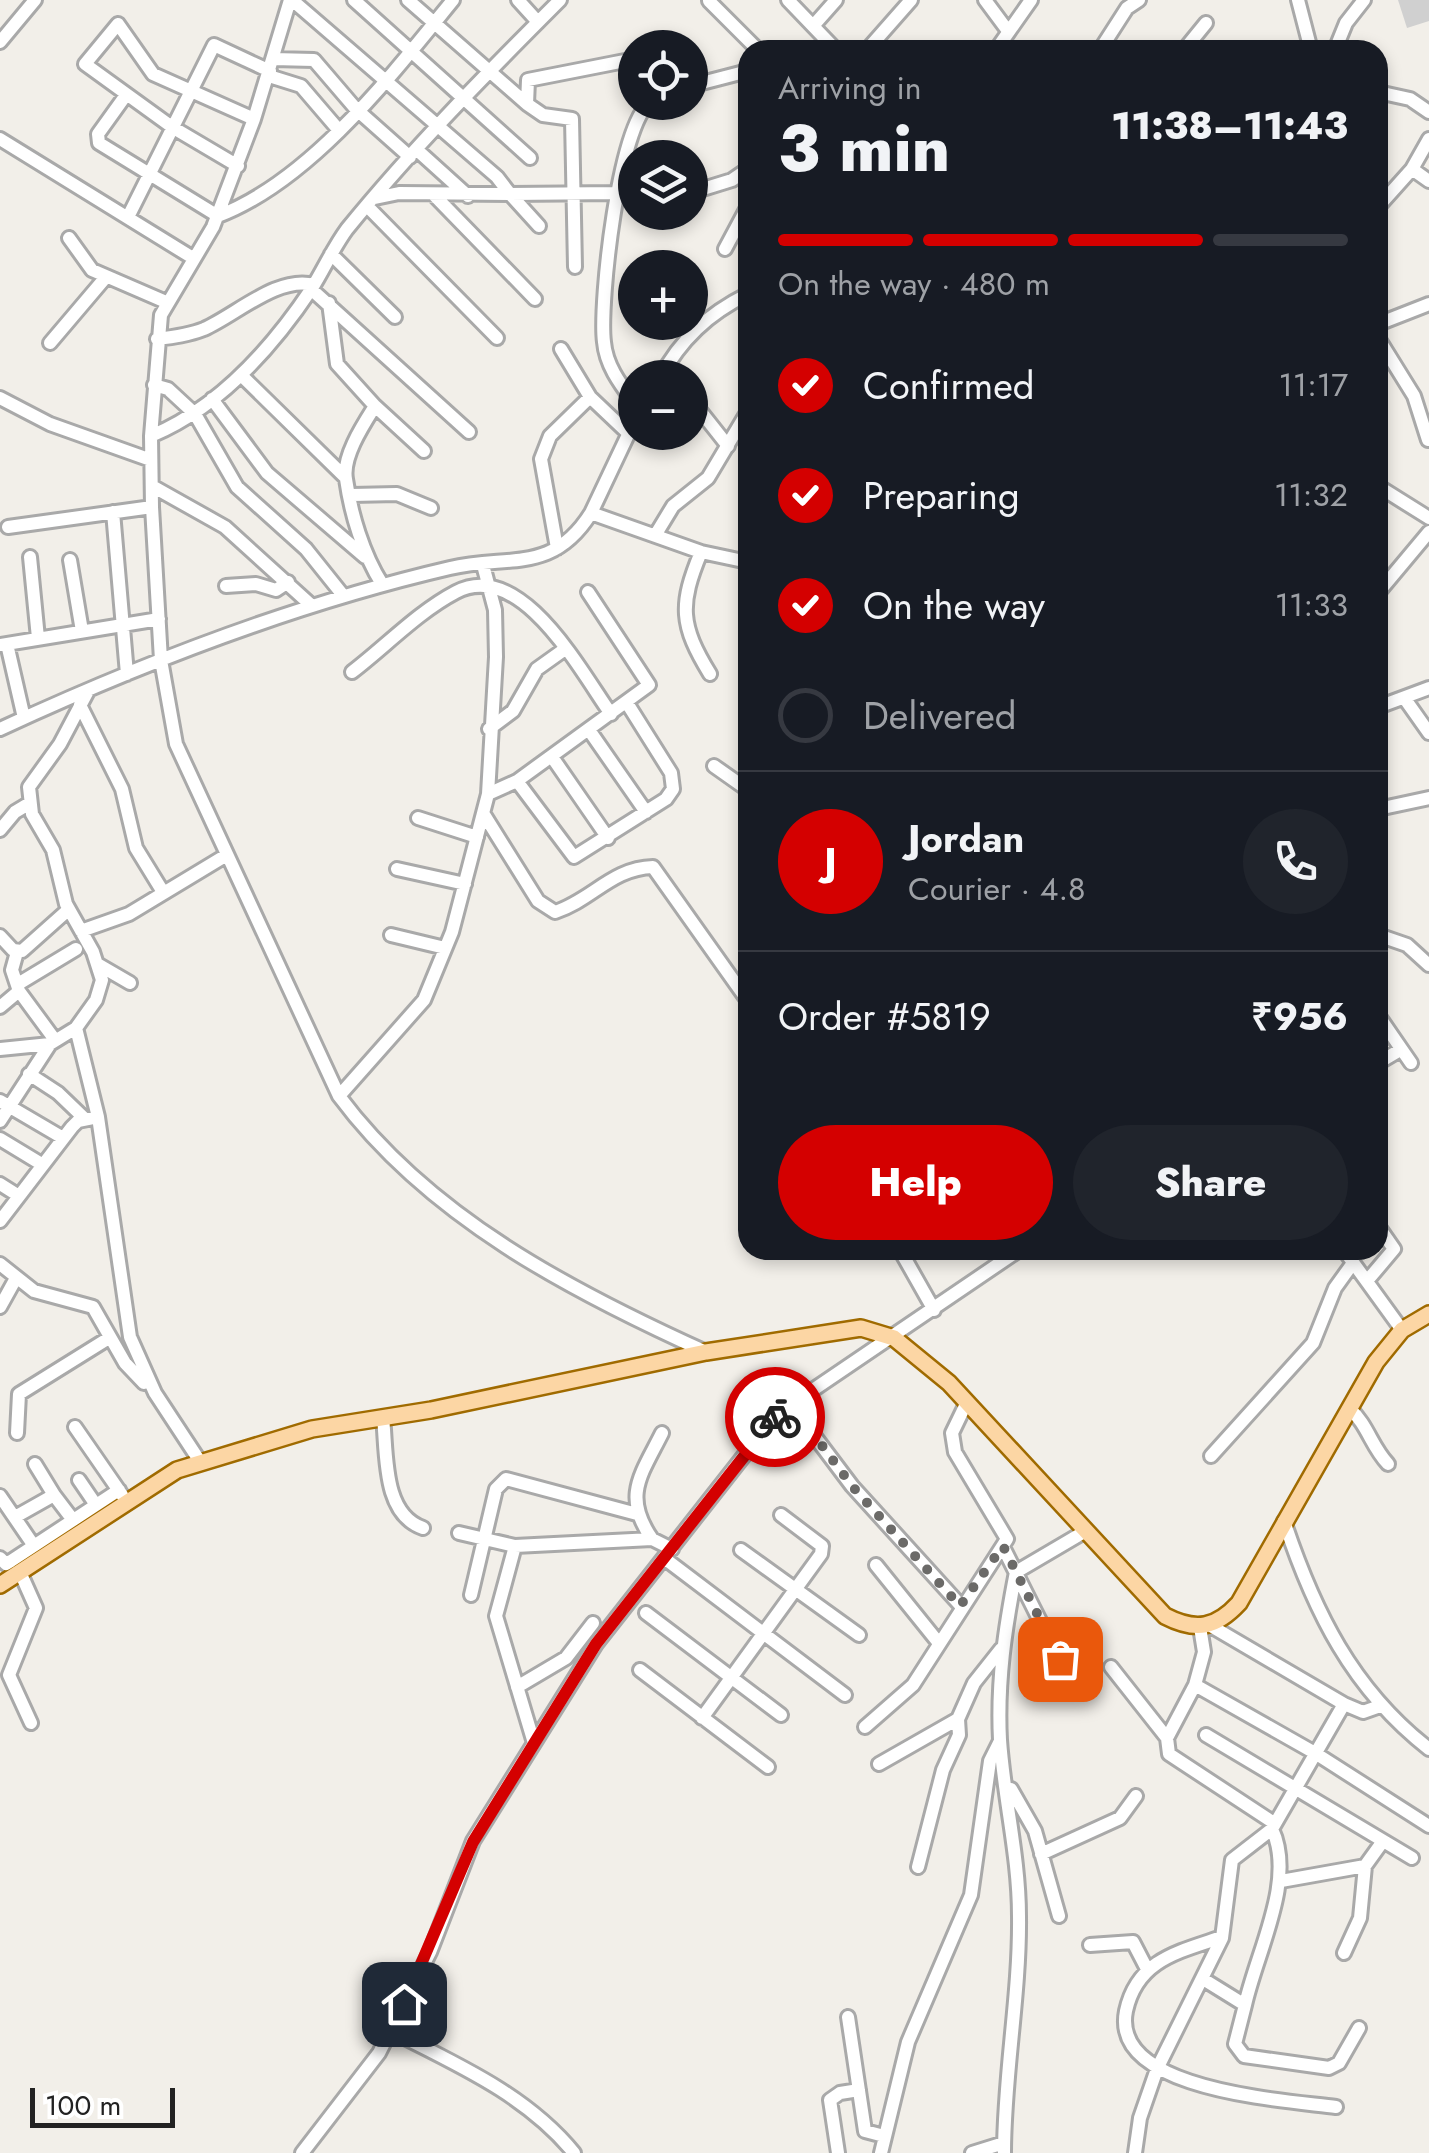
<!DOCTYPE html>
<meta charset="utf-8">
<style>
body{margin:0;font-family:Jost,sans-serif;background:#20242c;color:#f1f3f6;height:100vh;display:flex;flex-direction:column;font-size:38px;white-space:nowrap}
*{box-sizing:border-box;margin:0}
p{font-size:32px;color:#9ea1a6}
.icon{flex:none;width:55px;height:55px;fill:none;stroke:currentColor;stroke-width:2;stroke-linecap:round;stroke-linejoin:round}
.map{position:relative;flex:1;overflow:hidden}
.drawer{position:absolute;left:738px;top:40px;width:650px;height:1220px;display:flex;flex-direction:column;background:#171b24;border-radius:30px;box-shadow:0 5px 15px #0003}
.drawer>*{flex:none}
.tools{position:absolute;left:618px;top:30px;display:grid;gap:20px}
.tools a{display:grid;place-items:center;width:90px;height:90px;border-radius:50%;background:#171b24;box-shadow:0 5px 15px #0003;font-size:50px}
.scale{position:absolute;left:30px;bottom:25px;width:145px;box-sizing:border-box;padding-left:10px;border:5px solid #222;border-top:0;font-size:28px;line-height:35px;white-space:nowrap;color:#222;-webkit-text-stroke:8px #fff;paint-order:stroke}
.pin{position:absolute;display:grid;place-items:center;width:85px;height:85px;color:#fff;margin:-42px;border-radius:20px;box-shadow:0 5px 15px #0006}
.courier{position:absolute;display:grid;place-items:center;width:100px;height:100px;margin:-50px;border:8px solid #d40000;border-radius:50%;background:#fff;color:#222;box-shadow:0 2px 12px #0007}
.overview em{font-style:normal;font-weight:800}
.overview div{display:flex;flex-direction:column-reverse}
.overview{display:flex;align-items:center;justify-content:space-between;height:170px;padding:0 40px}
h1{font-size:65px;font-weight:800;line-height:75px}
.bar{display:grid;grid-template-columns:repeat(4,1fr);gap:15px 10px;align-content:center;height:120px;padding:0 40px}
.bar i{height:12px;border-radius:8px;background:#363941}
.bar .on{background:#d40000}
.bar p{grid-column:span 4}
.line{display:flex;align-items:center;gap:25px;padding:0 40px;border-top:2px solid #363941}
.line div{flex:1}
.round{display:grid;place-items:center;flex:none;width:105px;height:105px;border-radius:52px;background:#20242c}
ol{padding:0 40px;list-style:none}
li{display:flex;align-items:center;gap:30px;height:110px}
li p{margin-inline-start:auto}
li .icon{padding:10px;border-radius:50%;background:#d40000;color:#fff;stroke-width:4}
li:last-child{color:#9ea1a6}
li i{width:55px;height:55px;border:5px solid #363941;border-radius:50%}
.cta{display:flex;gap:20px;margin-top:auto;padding:20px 40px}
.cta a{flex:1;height:115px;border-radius:60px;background:#d40000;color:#fff;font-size:40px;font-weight:800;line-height:115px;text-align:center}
.cta a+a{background:#20242c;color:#f1f3f6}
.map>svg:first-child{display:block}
</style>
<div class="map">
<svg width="1429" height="2153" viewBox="0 0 1429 2153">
<rect width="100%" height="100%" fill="#f2efe9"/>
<!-- religious -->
<path fill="#d0d0d0" d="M1398 0H1429V21L1407 28Z"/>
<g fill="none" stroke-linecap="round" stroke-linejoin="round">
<!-- minor casing -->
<g stroke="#a9a9a9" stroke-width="18">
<path id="minor" d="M290 0 254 119 213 227 161 315 151 436 152 507 161 660 176 744 339 1096C429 1217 571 1291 706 1352
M292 0 497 177 510 194 399 193 375 198
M354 0 530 158
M408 0 527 104 543 115 572 119 575 267
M518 0 538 22
M788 0 836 50
M985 0 1008 31
M1298 0 1311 50
M709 1 758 50
M813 26 836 0
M0 42 35 0
M816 50 831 45
M867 50 911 0
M996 50 1031 0
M1100 50 1127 8 1139 0
M1184 50 1206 23
M1335 50 1346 23 1364 0
M273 59 314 60 356 109 410 157
M269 76 301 86 337 128
M690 86 748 71
M1378 92 1410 99 1429 112
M126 95 98 134 99 143 218 216C310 181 391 76 453 0
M527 104 528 80 635 59
M0 139 193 258
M416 149 468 196
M238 166 172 127 85 64 118 24 153 74 254 119
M1412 169 1429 181
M690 193 732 180 748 169
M433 194 535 299
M367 206 497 338
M1378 207 1412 169 1429 139
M128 217 214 45 270 71
M539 226 510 194 617 193
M69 238 92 270 166 302
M725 249 748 206
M331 254 395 317
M311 289 469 432
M329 303 337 364 375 406C363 425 342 457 346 479 351 514 363 554 382 584
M1378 324 1429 304
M1378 338 1414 396 1428 440
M157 339C173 337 189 335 204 329 236 315 278 275 314 285
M50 343 106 277
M561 349 590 397 629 434
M241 375 345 477
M660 378C681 339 708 314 748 294
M154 385 168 389 195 414 237 487 306 549 342 594
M0 398 50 424 151 460
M690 398 728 446
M212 399 267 473 365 557
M635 404C621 385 606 366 604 342 599 303 619 121 651 102
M375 406 424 451
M151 436C218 408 272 348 312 288 324 269 333 248 347 229 413 148 486 74 560 0
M152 486 225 527 311 605
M1378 486 1429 518
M352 495 397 494 431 508
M113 512 127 674
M591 513 635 420
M8 527 152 507
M656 534 673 506 708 478 748 411
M1378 537 1379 539
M557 548 541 459 550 436 590 397
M701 552C679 605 680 625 710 674
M30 557 38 638
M70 560 82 631
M483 565 495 610 496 657 488 794
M226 586 256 584 276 590 288 582
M1378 593 1429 532
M7 644 24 718
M0 645 159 619
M352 672C386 646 418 612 456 592 521 558 581 672 611 714
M88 691 60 744 29 787 32 814 53 850 66 904 93 952 102 980 96 1000 76 1028 98 1117 130 1337 155 1393 201 1463
M1405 699 1429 733
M80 705 122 789 136 848 163 892
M1378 707 1429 688
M0 729C145 662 295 604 450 568 508 554 552 575 591 513L701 552 748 562
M489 729 513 711 537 669 565 649
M589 730 646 812
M552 757 608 838
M714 766 748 790
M517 781 574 857 666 799 673 789 671 773 627 703
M1378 809 1429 798
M483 813 538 901 555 912C592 900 612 868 653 867L748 1001
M418 818 477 837
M0 830 15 812 30 803
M397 869 465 884
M81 931 129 914 225 856
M391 935 445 948
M1378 935 1407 945 1429 965
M0 936 13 950 22 951 68 910
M99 965 130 983
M18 984 76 949
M19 991 55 1040
M0 1007 19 991 12 970 17 952
M1378 1015 1411 1063
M0 1049 50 1044
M1378 1063 1400 1050
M29 1074 58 1093 84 1118
M339 1096 424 1000 452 932 488 794 517 781 649 685 588 592
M0 1101 63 1138
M0 1121 50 1044 76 1028
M0 1139 43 1165
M0 1184 19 1196
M0 1221 72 1127 78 1121 98 1117
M900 1250 934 1310
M1344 1250 1402 1330
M0 1264 34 1291 93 1307 125 1363 144 1383
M1367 1281 1394 1249 1378 1226
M0 1307 15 1280
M791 1405 852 1486 961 1606
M1349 1408C1368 1425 1371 1446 1388 1464
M383 1418C387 1453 382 1514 423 1528
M75 1427 122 1495
M17 1433 19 1394 109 1338
M1211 1456 1313 1343 1335 1288 1353 1263
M35 1464 54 1495
M79 1480 96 1505
M0 1496 34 1546
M15 1517 54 1495 73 1520
M1284 1521C1314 1611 1352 1689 1429 1749
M459 1533 515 1546 496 1616 534 1743
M652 1539C622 1496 641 1475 662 1433
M515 1546 652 1539 672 1549
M1003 1547 1059 1659
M741 1550 859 1635
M0 1558 6 1564 11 1561 119 1490
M664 1558 845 1695
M876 1565 938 1642
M20 1572 36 1608 9 1675 31 1723
M471 1595 496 1489 506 1479 637 1514
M646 1613 781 1715
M1211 1626 1344 1704
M1200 1627 1204 1652 1195 1685 1315 1753 1429 1826
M1111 1667 1167 1738
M640 1670 768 1767
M1195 1685 1167 1738 1169 1754 1274 1823
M517 1687 566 1658 593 1623
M702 1718 821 1554 822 1546 781 1515
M865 1727 913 1685 1007 1539 955 1452 952 1433 966 1404
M1206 1735 1412 1858
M879 1764 958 1719 974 1683 1001 1649
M1011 1789 1035 1831 1059 1916
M1041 1854 1120 1818 1136 1796
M918 1867 943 1770 959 1735 958 1719
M1281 1881 1365 1866 1383 1841
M1222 1937C1178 1952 1137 1960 1126 2011 1110 2091 1285 2100 1336 2107
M1090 1945 1133 1942 1147 1969
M1344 1953 1360 1918 1365 1866
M1203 1979 1245 2005 1235 2044 1244 2056 1329 2068 1339 2063 1359 2028
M1245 2005C1257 1951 1296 1880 1272 1829
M848 2017 865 2131 884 2136
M391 2031C456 2064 527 2095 574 2153
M302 2153 379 2053 430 1952 473 1841 596 1644 776 1415 1019 1250
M838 2153 830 2100 840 2093 859 2090
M881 2153 908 2042 971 1895 990 1761 1000 1741
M972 2153 1004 2143
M1004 2153C1004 2074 1020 1995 1019 1916 1019 1856 1004 1799 1000 1740 997 1682 1005 1628 1016 1572L1084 1532
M1135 2153 1140 2118 1157 2069 1222 1938 1232 1860 1272 1829 1344 1704 1363 1712 1380 1706"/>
</g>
<!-- major casing -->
<g stroke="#a06b00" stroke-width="20">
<path id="major" d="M0 1585 177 1470 312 1429 431 1410 706 1352 861 1328 894 1338 949 1383 1165 1616C1196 1632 1216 1628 1239 1603L1376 1362 1402 1330 1429 1314"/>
</g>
<!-- minor -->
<use href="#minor" stroke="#fff" stroke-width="12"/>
<!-- major -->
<use href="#major" stroke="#fcd6a4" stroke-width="15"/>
</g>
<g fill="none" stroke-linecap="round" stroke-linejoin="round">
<!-- done -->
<path stroke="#6b6a68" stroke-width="10" stroke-dasharray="0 18" d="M775 1417 792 1405 852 1486 960 1606 1003 1546 1060 1659"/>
<!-- route -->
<path stroke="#d40000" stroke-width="12" d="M404 2004 473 1842 596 1644 775 1417"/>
</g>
</svg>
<div class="tools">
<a><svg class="icon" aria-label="locate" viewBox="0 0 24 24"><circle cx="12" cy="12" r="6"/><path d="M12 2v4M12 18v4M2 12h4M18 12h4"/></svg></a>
<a><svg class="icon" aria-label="layers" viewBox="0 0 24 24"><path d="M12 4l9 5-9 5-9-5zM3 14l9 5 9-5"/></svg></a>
<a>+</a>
<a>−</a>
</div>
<div class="scale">100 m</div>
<div class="pin" style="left:1060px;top:1659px;background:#ea580c"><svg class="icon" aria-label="bag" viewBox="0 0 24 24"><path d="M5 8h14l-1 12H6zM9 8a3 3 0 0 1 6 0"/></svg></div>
<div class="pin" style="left:404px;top:2004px;background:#1f2937"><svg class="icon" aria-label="home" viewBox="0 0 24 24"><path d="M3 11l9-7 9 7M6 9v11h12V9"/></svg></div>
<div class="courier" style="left:775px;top:1417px"><svg class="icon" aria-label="bike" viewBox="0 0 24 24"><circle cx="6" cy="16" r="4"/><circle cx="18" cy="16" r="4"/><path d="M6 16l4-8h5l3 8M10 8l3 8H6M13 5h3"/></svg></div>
<section class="drawer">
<div class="overview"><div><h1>3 min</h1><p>Arriving in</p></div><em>11:38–11:43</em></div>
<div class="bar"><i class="on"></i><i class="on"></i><i class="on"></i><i></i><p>On the way · 480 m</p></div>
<ol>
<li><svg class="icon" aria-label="check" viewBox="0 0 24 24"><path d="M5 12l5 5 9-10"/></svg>Confirmed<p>11:17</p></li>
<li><svg class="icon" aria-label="check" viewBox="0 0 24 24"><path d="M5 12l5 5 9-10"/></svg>Preparing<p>11:32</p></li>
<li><svg class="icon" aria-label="check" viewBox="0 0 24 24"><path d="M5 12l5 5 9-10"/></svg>On the way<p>11:33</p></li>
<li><i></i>Delivered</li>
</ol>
<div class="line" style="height:180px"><b class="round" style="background:#d40000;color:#fff">J</b><div><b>Jordan</b><p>Courier · 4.8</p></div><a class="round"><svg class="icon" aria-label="phone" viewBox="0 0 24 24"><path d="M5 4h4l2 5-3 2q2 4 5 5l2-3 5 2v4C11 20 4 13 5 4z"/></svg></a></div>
<div class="line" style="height:130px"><div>Order #5819</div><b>₹956</b></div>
<div class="cta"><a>Help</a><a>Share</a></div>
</section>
</div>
